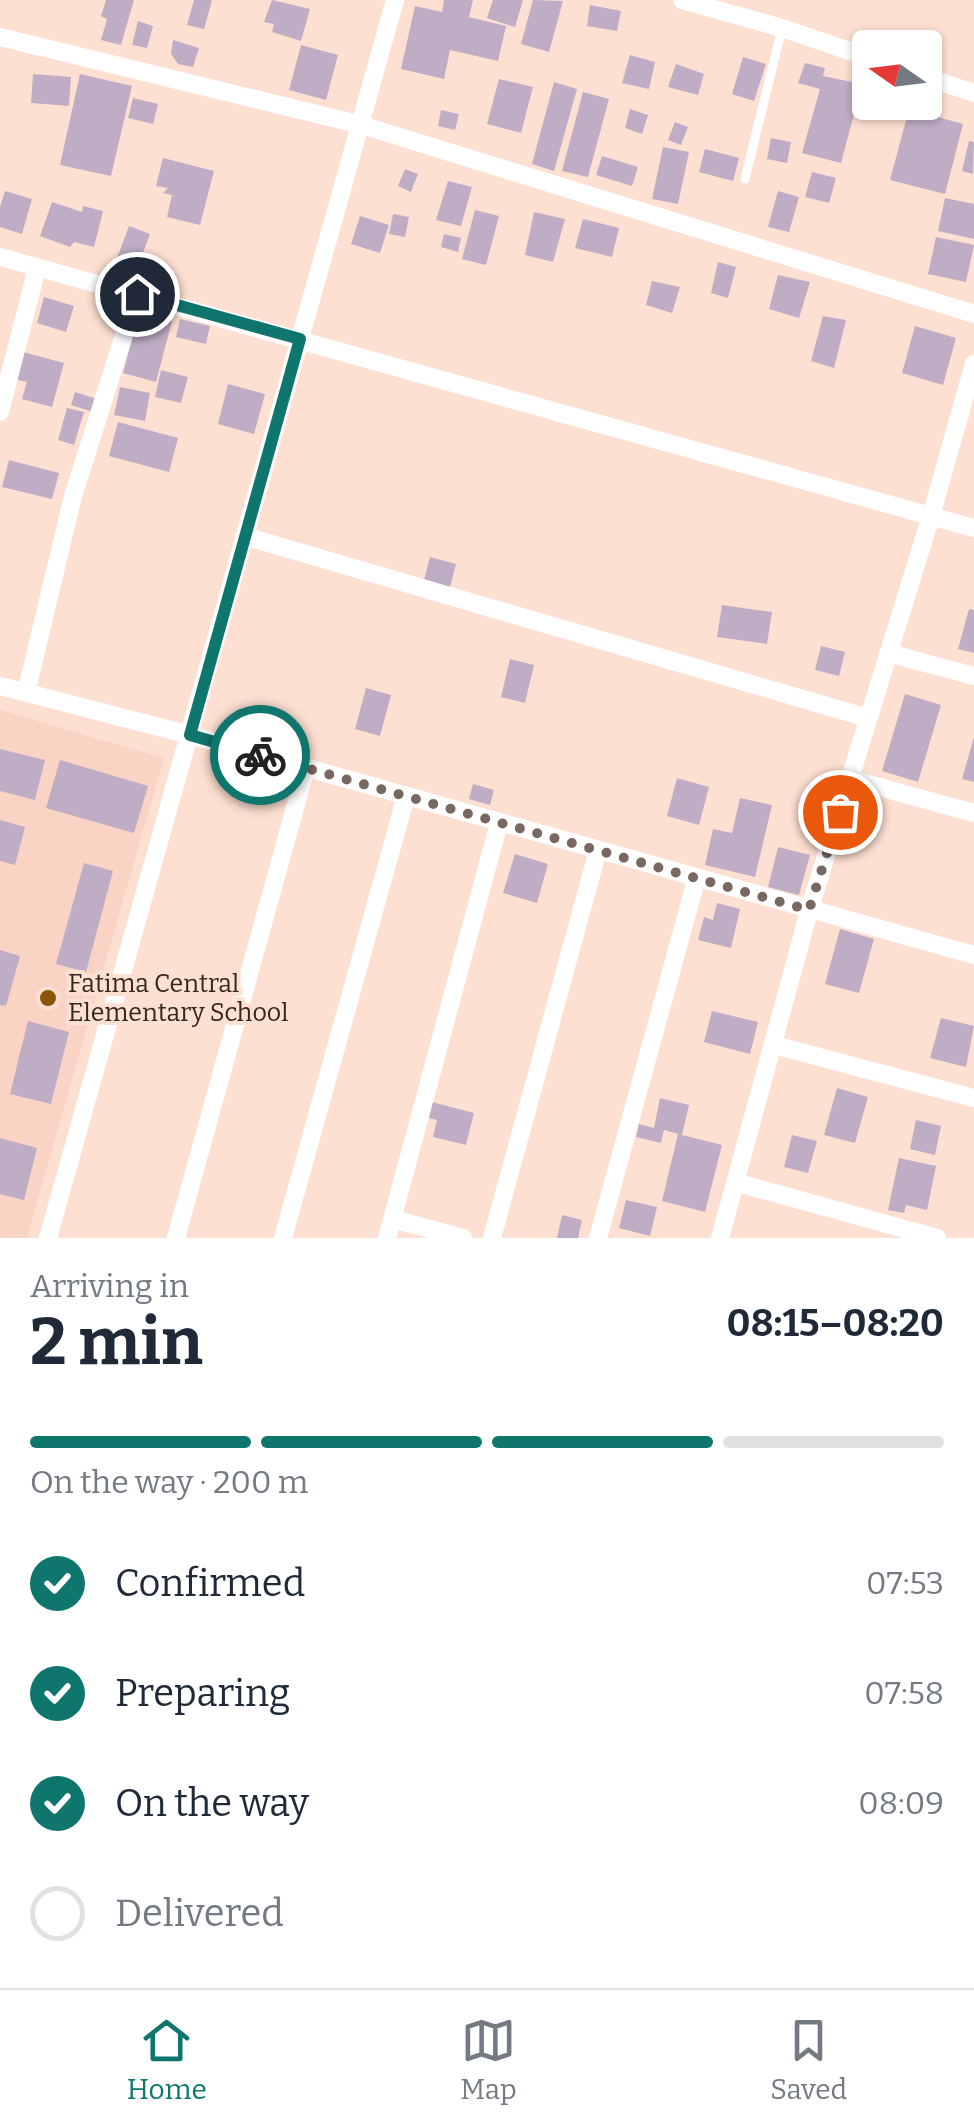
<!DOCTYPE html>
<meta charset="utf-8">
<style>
body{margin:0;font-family:Bitter,serif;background:#f2f2f3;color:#1f2937;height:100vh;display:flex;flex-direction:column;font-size:38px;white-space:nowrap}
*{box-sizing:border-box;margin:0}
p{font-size:32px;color:#747a83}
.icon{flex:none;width:55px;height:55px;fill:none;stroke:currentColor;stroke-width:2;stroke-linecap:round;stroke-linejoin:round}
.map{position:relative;height:1238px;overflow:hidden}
.details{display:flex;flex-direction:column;background:#fff;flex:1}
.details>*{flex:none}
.needle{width:65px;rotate:284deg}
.controls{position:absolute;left:852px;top:30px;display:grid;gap:20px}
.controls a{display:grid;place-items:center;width:90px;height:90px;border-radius:10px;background:#fff;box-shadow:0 2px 8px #0004;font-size:50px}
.pin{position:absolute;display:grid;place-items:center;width:85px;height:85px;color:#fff;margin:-42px;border:5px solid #fff;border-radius:50%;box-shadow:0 2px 10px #0007}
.courier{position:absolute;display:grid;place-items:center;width:100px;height:100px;margin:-50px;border:8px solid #0f766e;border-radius:50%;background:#fff;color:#222;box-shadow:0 2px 12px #0007}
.overview em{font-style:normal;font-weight:700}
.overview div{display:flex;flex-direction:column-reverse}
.overview{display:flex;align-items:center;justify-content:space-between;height:170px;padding:0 30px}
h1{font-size:65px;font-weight:700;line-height:75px}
.bar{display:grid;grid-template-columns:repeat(4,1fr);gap:15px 10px;align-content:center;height:120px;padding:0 30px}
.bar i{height:12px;border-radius:8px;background:#e0e1e3}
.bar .on{background:#0f766e}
.bar p{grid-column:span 4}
ol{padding:0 30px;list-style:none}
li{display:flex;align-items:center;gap:30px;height:110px}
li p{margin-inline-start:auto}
li .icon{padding:10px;border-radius:50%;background:#0f766e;color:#fff;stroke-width:4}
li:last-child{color:#747a83}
li i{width:55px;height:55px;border:5px solid #e0e1e3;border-radius:50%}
.dock{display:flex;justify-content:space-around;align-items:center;height:140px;border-top:2px solid #e0e1e3;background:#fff;font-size:28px;color:#747a83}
.dock a{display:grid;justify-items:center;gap:5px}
.dock .on{color:#0f766e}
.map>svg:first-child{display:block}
</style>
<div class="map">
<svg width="974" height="1238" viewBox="0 0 974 1238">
<rect width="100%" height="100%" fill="#fee0d2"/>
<!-- built -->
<path fill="#f9d3c3" d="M0 710 164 758 27 1238H0Z"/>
<!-- building -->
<path fill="#bfadc5" d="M106 0H134L121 45 101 40 107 19 101 16Z
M194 0H212L204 29 187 25Z
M272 0 310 9 301 41 272 32 274 24 264 22Z
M444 0H473L469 17 506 26 498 61 450 50 444 79 401 69 415 6 442 12Z
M493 0H523L515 27 487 18Z
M533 0 563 1 549 52 521 44Z
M590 5 621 11 617 31 587 26Z
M138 21 153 26 147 48 132 45Z
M173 40 199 48 193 67 178 64 171 54Z
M301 45 338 55 326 100 289 90Z
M630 55 655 62 649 89 622 83Z
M743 57 766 64 754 101 732 94Z
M805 63 825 68 823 76 862 84 841 163 802 153 820 89 798 83Z
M676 64 704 74 698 95 668 87Z
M33 74 71 77 69 106 31 103Z
M80 74 132 86 111 176 60 165Z
M499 79 533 87 521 133 487 124Z
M554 82 577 89 554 171 532 164Z
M583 92 609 99 588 177 562 171Z
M133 98 158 104 153 124 128 118Z
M630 109 648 115 642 134 625 128Z
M909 109 963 124 945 194 890 180Z
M441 110 459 114 455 130 438 126Z
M675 122 688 127 681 145 668 140Z
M771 138 791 142 787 163 767 159Z
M969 141 974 142 973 174 962 171Z
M663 147 689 152 678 204 652 199Z
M705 149 739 158 733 181 699 172Z
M602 156 638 167 632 186 596 175Z
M163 158 214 171 200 225 167 217 172 195 163 193 168 188 156 186Z
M405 169 418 174 411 192 398 186Z
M812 172 836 178 829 203 805 197Z
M448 181 472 187 461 226 436 220Z
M5 191 32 199 22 234 0 227V207Z
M778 191 799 197 789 232 768 227Z
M945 198 974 204V239L938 231Z
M52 202 82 212 83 206 103 211 94 247 74 242 70 247 40 236Z
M475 210 499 216 486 265 462 259Z
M534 212 565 219 553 262 525 255Z
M393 214 409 217 405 237 389 234Z
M360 216 389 225 380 253 351 244Z
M583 219 619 228 612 257 575 248Z
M129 226 150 234 138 266 117 258Z
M444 234 461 238 458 252 441 247Z
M936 237 974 245 966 282 928 274Z
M718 262 736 267 728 298 711 293Z
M778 275 810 282 799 318 769 309Z
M652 281 680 287 672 313 646 305Z
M44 297 74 306 66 332 37 323Z
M139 312 172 321 156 382 123 373Z
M823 316 846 320 834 368 811 361Z
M180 319 210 326 206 344 176 337Z
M915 326 956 338 943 385 902 373Z
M23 352 64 363 52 407 22 399 27 382 15 379Z
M161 370 188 377 181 403 155 397Z
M228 384 265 394 254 434 218 424Z
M120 387 150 393 145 421 114 415Z
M75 392 97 399 93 412 71 405Z
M67 408 84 412 74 445 58 440Z
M118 422 178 438 169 472 109 456Z
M9 460 59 473 52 499 2 487Z
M430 557 456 564 450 587 424 580Z
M722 605 772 612 767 644 717 637Z
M969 609 974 610V653L958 649Z
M821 646 845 652 839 676 815 670Z
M510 659 534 665 525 703 501 697Z
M366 688 391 695 380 736 355 729Z
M905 694 941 705 918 782 882 771Z
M974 737V782L962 779Z
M0 749 45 760 35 800 0 791Z
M60 760 148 786 134 833 46 808Z
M677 778 709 787 699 825 667 816Z
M473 784 494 790 490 805 469 799Z
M740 798 772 805 755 877 705 865 713 829 732 833Z
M0 820 25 827 15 865 0 861Z
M778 847 810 855 799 895 768 887Z
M515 854 548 864 537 903 503 893Z
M84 863 113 871 86 972 56 964Z
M717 903 740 909 731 948 698 940 704 917 713 920Z
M840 929 874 939 859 993 825 984Z
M0 950 20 956 6 1006 0 1005Z
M712 1011 758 1022 750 1054 704 1042Z
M941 1018 974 1026 966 1067 930 1058Z
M28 1021 69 1032 51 1104 10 1094Z
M837 1088 868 1097 855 1143 824 1135Z
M660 1098 689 1105 682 1135 722 1145 705 1212 662 1201 678 1134 664 1130 661 1143 636 1137 639 1124 654 1128Z
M432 1102 474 1113 466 1145 433 1137 437 1120 429 1118Z
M916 1120 941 1126 935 1155 910 1149Z
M792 1135 817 1141 808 1173 784 1167Z
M0 1138 37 1148 24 1200 0 1194Z
M899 1158 936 1166 927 1210 906 1205 904 1213 888 1210Z
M626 1200 657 1207 650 1236 619 1228Z
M562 1215 582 1220 578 1238H557Z"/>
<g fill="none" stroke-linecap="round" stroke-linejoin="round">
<!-- lane -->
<path stroke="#fff" stroke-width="9" d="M745 179 782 28"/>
<!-- street -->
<path stroke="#fff" stroke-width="18" d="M682 0 782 28 870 58
M0 37 358 124 974 314
M925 77 974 93
M0 257 974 528
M0 412 37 268
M244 536 868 718
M888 653 974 676
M0 686 190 735 974 955
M26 693 73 496 137 294
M850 779 974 813
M774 1045 974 1098
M735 1182 937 1238
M393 1219 463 1238
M48 1238 395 0
M176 1238 306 768
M283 1238 406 796
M387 1238 499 823
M492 1238 598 850
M598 1238 697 877
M720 1238 809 911 931 516 974 364"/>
</g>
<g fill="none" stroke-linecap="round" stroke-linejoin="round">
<!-- done -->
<path stroke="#79685f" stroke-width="10" stroke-dasharray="0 18" d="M260 755 809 910 840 812"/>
<!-- route -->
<path stroke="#0f766e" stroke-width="12" d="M137 294 300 339 190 735 260 755"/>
</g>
<!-- markers -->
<circle fill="#8c5507" stroke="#fee0d2" stroke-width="4" cx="48" cy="998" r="10"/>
<g text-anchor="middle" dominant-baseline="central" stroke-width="8" stroke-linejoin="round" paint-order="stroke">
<!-- poi labels -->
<g font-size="25" fill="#322721" stroke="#fee0d2" text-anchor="start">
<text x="68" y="984">Fatima Central<tspan x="68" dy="29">Elementary School</tspan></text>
</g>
</g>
</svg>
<div class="controls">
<a><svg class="needle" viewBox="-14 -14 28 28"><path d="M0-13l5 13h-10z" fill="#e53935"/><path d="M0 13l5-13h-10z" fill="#747a83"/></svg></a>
</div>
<div class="pin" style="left:840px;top:812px;background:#ea580c"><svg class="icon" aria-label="bag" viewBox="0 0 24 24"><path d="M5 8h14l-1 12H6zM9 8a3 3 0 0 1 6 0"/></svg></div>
<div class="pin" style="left:137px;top:294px;background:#1f2937"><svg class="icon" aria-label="home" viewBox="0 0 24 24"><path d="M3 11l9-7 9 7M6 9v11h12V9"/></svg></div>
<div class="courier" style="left:260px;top:755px"><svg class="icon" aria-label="bike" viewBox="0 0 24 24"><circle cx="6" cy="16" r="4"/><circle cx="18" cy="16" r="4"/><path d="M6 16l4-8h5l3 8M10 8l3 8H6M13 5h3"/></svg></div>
</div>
<section class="details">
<div class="overview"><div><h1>2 min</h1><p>Arriving in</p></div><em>08:15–08:20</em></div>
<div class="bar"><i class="on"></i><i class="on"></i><i class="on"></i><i></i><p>On the way · 200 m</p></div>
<ol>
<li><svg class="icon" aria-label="check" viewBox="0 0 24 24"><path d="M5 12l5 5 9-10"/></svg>Confirmed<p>07:53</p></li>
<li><svg class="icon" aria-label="check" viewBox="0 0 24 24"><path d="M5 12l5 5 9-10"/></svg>Preparing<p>07:58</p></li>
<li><svg class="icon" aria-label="check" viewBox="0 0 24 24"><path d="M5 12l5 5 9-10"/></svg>On the way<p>08:09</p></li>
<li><i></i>Delivered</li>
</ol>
</section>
<nav class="dock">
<a class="on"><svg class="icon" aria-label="home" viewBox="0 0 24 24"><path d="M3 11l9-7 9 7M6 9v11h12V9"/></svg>Home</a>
<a><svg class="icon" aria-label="map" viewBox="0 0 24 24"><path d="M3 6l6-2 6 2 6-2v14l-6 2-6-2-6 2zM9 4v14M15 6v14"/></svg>Map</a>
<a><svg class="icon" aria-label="saved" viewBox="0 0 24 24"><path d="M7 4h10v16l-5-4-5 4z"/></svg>Saved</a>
</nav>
